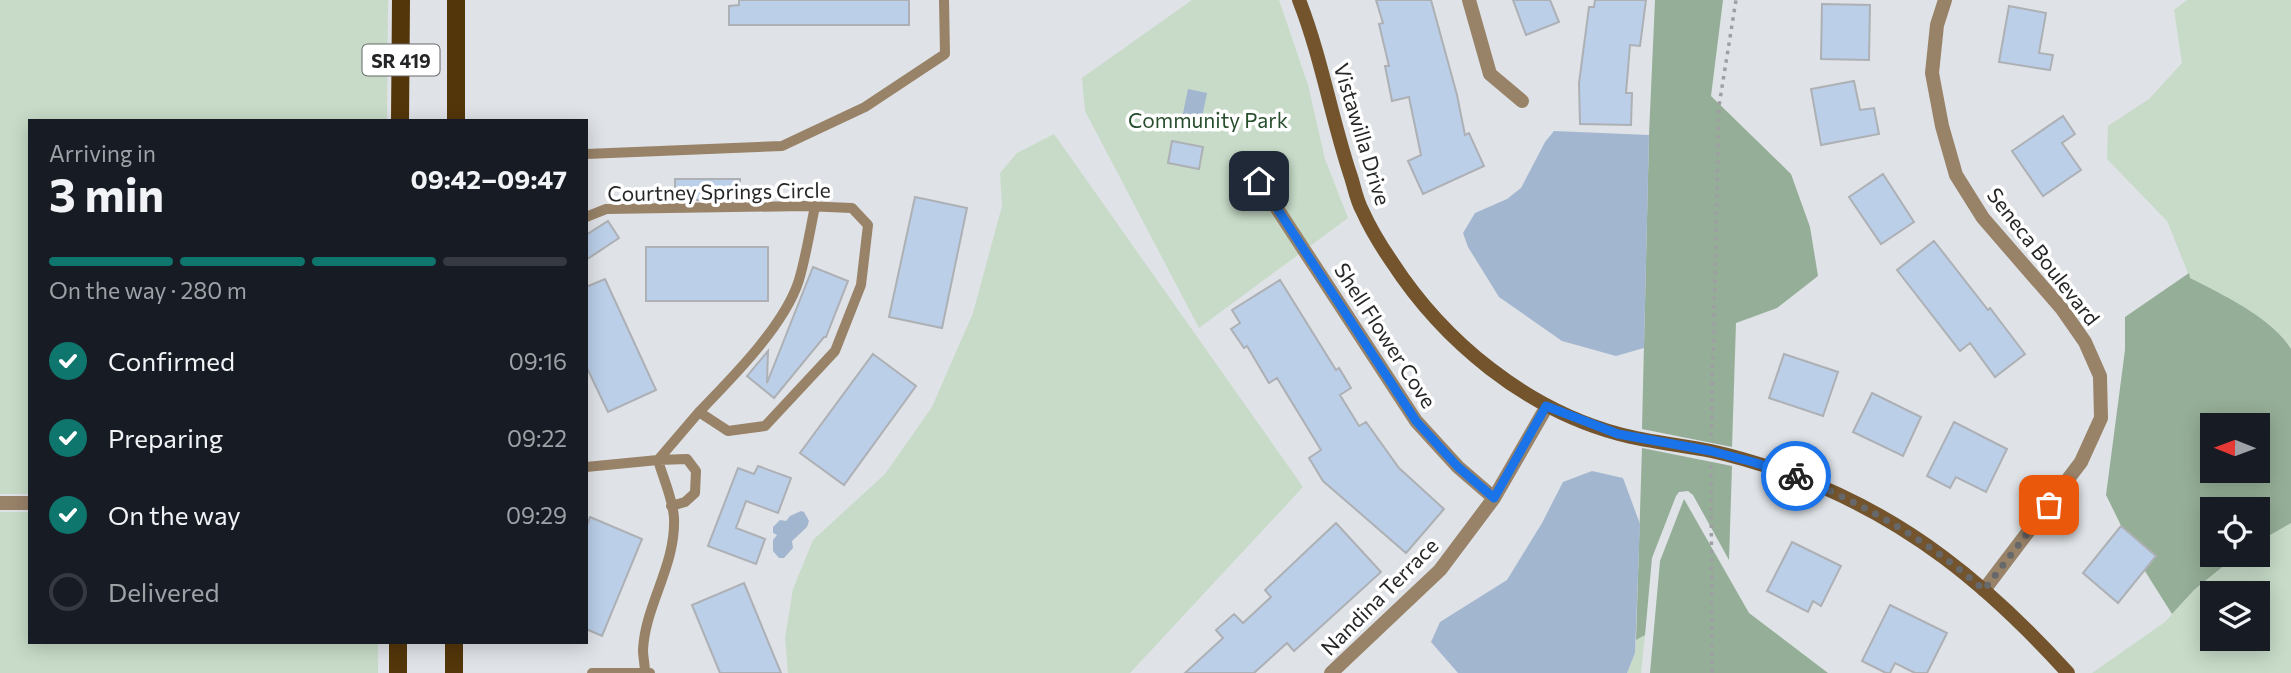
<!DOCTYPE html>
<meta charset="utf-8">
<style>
body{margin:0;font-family:Commissioner,sans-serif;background:#20242c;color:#f1f3f6;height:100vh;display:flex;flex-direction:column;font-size:26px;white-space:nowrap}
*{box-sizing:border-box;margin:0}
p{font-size:23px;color:#9ea1a6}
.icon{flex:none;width:38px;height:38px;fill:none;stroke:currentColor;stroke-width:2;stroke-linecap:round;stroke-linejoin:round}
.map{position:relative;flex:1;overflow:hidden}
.sheet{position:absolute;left:28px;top:119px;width:560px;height:525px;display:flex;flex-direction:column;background:#171b24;border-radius:0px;box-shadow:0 4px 18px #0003}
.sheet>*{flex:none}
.needle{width:46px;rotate:271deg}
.tools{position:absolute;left:2200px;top:413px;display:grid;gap:14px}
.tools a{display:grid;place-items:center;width:70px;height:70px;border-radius:0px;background:#171b24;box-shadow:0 4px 18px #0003;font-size:35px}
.pin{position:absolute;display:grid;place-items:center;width:60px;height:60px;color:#fff;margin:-30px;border-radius:14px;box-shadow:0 4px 10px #0006}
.courier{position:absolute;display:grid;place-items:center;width:70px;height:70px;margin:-35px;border:5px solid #1a73e8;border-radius:50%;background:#fff;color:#222;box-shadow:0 2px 9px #0007}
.headline em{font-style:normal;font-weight:700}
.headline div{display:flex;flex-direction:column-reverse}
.headline{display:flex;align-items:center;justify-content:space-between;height:119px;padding:0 21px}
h1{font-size:46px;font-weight:700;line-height:52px}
.bar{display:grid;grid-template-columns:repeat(4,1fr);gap:10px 7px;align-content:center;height:84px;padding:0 21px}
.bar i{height:9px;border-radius:5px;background:#363941}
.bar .active{background:#0f766e}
.bar p{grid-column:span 4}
ol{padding:0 21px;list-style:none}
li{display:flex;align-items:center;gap:21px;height:77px}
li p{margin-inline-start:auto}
li .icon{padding:7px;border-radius:50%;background:#0f766e;color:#fff;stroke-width:4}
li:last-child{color:#9ea1a6}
li i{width:38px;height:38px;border:4px solid #363941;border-radius:50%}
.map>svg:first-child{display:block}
</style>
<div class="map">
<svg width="2291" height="673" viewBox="0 0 2291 673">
<rect width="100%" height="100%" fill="#dfe2e6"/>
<!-- green -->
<path fill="#c7dbc8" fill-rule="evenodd" d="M0 0H388L387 121H30V494H0Z
M1192 0H1279L1308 85 1325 159 1348 218 1199 328 1085 111 1082 78Z
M2187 0H2291V349C2271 317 2223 295 2190 278L2167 221 2107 159 2108 126 2149 99 2182 63 2174 10Z
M1054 134 1303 487 1130 673H788L785 638 793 589 813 540 885 474 932 407 973 313 1002 206 1000 173 1017 153Z
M0 512H30V642H378V673H0Z
M2291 523V673H2092L2165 622 2194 590 2237 555H2258V542ZM2212 593H2258V639H2212Z
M1645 635 1641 673H1627L1635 653 1636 640Z"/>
<!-- forest -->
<path fill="#95ae97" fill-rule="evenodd" d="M1655 0H1723L1711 96 1791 174 1810 227 1818 276 1777 308 1736 323 1732 447 1642 429 1649 135Z
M2189 273 2190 278C2223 295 2271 317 2291 349V523L2258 542V509H2212V555H2237L2194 590 2172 614 2138 560 2106 495 2125 350V317ZM2212 425H2258V471H2212Z
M1642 448 1732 466 1729 560 1693 495 1688 491 1679 492 1676 496 1652 558 1645 635 1636 640Z
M1684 499 1749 613 1828 673H1650L1660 561Z"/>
<!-- water -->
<path fill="#a3b6d0" d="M1188 89 1207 93 1199 132 1180 128Z
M1554 131 1649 135 1644 348 1616 356 1562 341 1499 297 1468 247 1463 233 1475 213 1507 199 1521 188 1545 142Z
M1592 471 1623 478 1640 524 1635 653 1627 673H1458L1431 642 1440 622 1507 580 1542 523 1563 482Z
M801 511 804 512 809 521 807 527 792 541 793 548 784 558H779L773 551V540L777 535 773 533V527L780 520 786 521 790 516Z"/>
<!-- building -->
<path fill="#bbcfe9" stroke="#adb0b4" stroke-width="2" d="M739 0H909V25H729V6L739 5Z
M1376 0H1431L1457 95 1465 135 1469 133 1484 166 1423 194 1408 161 1421 155 1409 97 1392 101 1385 66H1389L1379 24 1383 23Z
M1513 0H1550L1559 22 1526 35Z
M1595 0H1646L1640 46 1630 45 1626 93H1632L1631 125 1580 124 1579 83 1589 7H1594Z
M1822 4 1870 5 1869 60 1821 59Z
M2009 6 2046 13 2039 53 2053 55 2050 70 1999 62Z
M1854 81 1860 110 1874 108 1879 134 1821 145 1811 89Z
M2063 116 2075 134 2062 143 2081 170 2043 196 2012 151Z
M1172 141 1203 147 1199 169 1168 163Z
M1883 174 1914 222 1881 244 1849 197Z
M675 179H740V200H675Z
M915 197 967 208 942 328 889 317Z
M608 221 619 238 586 260V235Z
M1934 241 1988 310 1990 308 2025 354 1995 377 1970 343 1960 351 1897 270Z
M646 247H768V301H646Z
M813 267 848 281 826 337H824L774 398 747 376 768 351 767 383Z
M605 279 656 390 608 412 586 366V287Z
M1280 280 1336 370 1339 368 1351 388 1340 395 1359 426 1366 422 1399 468 1444 509 1406 553 1323 481 1309 458 1321 450 1277 378 1269 383 1247 346 1244 348 1231 329 1240 323 1232 310Z
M873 354 916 386 844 485 800 453Z
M1784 354 1838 372 1823 416 1769 398Z
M1872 393 1921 417 1903 456 1853 432Z
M1954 422 2007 449 1986 492 1956 477 1950 488 1927 476Z
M758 466 791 478 778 513 746 501 736 528 765 539 756 564 708 546 738 468 754 474Z
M590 517 642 539 602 636 586 629V528Z
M1336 523 1381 572 1294 651 1287 643 1254 673H1185L1223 638 1216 630 1234 614 1243 623 1271 597 1265 590Z
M2121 526 2156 556 2118 603 2083 573Z
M1792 542 1841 566 1821 606 1813 601 1808 612 1767 591Z
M744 583 781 673H720L692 605Z
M1890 605 1947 633 1927 673H1915L1895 663 1890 673H1886L1862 661Z"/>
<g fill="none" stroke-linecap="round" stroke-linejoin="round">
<!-- path -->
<path stroke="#9d9fa2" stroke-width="3.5" stroke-dasharray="3.5 5" stroke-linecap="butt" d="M1711 436 1719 106 1736 0
M1711 465 1712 673"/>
<!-- lane -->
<path stroke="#988268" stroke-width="10" d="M586 154 782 146 865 107 945 54 944 0
M586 217 606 209 804 206 852 208 868 225 861 285 835 351 765 426 728 431 699 412 658 460 586 467
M699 412C732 378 785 325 799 280 806 256 810 231 815 206
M645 672C645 665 643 657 643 650 645 605 676 566 674 518 673 499 663 478 658 460L687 459 696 471 695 493 685 502 671 506
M592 673H650"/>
<!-- street -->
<path stroke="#988268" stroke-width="14" d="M1469 0 1490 74 1522 101
M1945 0 1937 25 1932 73 1942 126 1956 175 1983 218 2062 309 2085 342 2100 376 2101 418 2081 462 1984 590
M1259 181 1416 421 1458 467 1494 498
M0 503H30
M1331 673 1440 570 1494 498 1547 406"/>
<!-- secondary -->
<path stroke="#73542c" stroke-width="14" d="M1299 0C1321 56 1331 116 1350 174 1354 185 1356 199 1362 210 1370 228 1381 246 1392 262 1444 342 1526 409 1619 434 1649 442 1680 445 1711 451 1739 457 1767 466 1795 476 1907 518 1988 585 2068 673"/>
<!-- primary -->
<path stroke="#53360a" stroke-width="18" d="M400 121 401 0
M456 121V0
M398 673V642
M454 673V642"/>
</g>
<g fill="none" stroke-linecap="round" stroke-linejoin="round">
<!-- done -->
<path stroke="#66686a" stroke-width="7" stroke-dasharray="0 12.6" d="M1796 476C1867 506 1926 539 1984 590L2049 505"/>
<!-- route -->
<path stroke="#1a73e8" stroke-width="9" d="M1259 181 1416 421 1458 467 1494 498 1546 406 1618 434 1711 451 1753 462 1796 476"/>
</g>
<g text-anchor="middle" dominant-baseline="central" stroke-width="7" stroke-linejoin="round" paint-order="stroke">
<!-- shield labels -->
<rect fill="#fff" stroke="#666768" stroke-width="2" x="362.5" y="44.5" width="77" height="31" rx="5"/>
<g font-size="19" font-weight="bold" fill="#252627">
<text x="401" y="60">SR 419</text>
</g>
<!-- park labels -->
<g font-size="21" fill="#274e2c" stroke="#fff">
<text x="1208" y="119">Community Park</text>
</g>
<!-- street labels -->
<g font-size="21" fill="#252627" stroke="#fff">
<text transform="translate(1363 134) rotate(73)">Vistawilla Drive</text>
<text transform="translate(719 191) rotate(-1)">Courtney Springs Circle</text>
<text transform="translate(2044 256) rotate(52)">Seneca Boulevard</text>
<text transform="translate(1386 335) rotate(57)">Shell Flower Cove</text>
<text transform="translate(1379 596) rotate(-45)">Nandina Terrace</text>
</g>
</g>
</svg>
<div class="tools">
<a><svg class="needle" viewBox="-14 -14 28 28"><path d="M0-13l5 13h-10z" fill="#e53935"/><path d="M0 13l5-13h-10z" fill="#9ea1a6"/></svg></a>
<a><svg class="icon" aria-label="locate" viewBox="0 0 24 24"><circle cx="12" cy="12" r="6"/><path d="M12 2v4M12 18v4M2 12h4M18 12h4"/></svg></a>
<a><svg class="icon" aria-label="layers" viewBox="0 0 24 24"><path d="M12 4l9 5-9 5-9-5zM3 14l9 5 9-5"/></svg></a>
</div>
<div class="pin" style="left:2049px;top:505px;background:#ea580c"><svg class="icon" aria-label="bag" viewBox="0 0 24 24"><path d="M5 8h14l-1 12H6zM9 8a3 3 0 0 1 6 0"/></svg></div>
<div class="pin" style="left:1259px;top:181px;background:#1f2937"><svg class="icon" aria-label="home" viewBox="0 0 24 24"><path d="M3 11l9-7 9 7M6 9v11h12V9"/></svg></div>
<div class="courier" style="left:1796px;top:476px"><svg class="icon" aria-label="bike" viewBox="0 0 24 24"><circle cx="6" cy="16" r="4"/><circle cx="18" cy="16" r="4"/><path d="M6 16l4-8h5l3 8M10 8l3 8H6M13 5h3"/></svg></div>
<section class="sheet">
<div class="headline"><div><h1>3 min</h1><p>Arriving in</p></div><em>09:42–09:47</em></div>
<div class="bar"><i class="active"></i><i class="active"></i><i class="active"></i><i></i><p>On the way · 280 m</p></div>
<ol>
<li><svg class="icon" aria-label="check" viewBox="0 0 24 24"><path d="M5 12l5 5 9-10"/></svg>Confirmed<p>09:16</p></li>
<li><svg class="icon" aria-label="check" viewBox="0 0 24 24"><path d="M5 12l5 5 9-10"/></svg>Preparing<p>09:22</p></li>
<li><svg class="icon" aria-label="check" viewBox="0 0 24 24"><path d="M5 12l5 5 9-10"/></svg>On the way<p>09:29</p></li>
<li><i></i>Delivered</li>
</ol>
</section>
</div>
